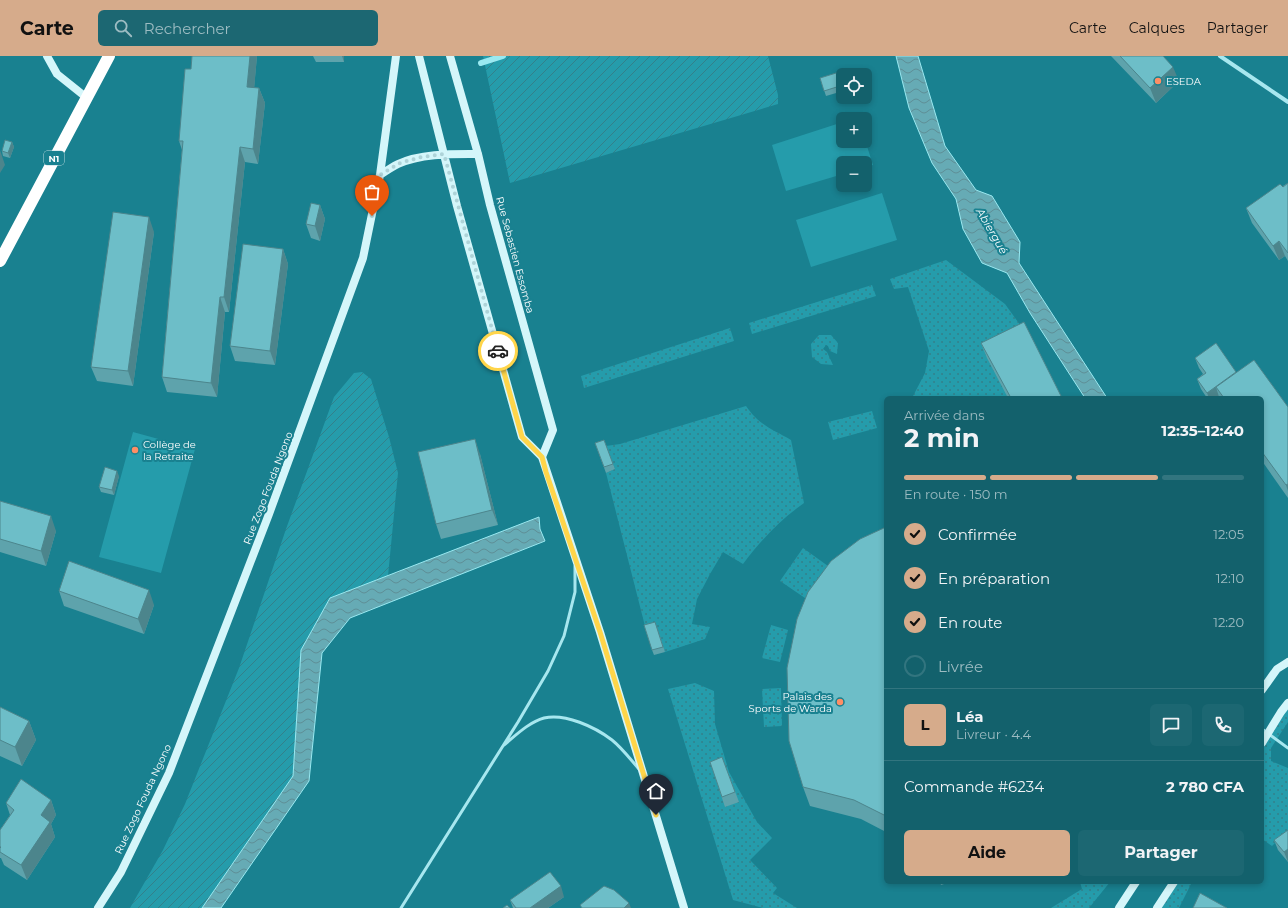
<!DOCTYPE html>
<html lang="fr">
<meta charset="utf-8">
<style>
body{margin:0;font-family:Montserrat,sans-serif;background:#1c6772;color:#f1f3f6;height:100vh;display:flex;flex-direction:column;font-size:15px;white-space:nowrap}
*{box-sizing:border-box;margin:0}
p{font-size:13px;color:#9dbcc2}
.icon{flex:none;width:22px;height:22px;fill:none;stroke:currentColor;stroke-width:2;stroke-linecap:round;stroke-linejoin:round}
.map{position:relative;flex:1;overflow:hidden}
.drawer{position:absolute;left:884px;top:340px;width:380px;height:488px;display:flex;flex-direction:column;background:#13616c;border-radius:6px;box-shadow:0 2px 6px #0003}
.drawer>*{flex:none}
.fabs{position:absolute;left:836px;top:12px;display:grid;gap:8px}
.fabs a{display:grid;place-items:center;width:36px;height:36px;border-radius:6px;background:#13616c;box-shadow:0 2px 6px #0003;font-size:20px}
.pin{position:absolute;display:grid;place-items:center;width:34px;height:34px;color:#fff;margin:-41px -17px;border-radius:50% 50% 50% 0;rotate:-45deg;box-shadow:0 0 4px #0007}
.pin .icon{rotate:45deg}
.courier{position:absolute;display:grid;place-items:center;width:40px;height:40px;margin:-20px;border:3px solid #ffd54a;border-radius:50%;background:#fff;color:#222;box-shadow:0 1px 5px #0007}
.head em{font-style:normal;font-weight:700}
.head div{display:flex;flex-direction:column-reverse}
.head{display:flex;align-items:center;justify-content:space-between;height:68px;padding:0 20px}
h1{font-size:26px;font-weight:700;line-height:30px}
.bar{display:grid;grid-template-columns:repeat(4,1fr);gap:6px 4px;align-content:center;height:48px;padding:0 20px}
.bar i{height:5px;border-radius:3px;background:#32757f}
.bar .selected{background:#d6ab8b}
.bar p{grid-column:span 4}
.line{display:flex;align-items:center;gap:10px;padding:0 20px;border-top:1px solid #32757f}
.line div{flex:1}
.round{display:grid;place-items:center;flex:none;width:42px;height:42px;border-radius:6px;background:#1c6772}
ol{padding:0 20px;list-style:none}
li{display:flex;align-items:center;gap:12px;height:44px}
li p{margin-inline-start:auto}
li .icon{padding:4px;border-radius:50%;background:#d6ab8b;color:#111;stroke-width:4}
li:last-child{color:#9dbcc2}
li i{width:22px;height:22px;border:2px solid #32757f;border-radius:50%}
.primary-button{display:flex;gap:8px;margin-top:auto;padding:8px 20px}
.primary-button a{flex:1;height:46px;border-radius:6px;background:#d6ab8b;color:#111;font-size:16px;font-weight:700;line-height:46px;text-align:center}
.primary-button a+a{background:#1c6772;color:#f1f3f6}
header{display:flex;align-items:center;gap:24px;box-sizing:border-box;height:56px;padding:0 20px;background:#d6ab8b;color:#111}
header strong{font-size:19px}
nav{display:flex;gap:22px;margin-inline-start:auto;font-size:14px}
.search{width:280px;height:36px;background:#1c6772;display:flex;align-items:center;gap:10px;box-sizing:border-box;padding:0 14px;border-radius:6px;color:#9dbcc2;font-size:15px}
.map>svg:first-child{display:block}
</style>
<header>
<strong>Carte</strong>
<div class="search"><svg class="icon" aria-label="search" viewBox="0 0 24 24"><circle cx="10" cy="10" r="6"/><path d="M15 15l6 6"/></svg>Rechercher</div>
<nav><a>Carte</a><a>Calques</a><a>Partager</a></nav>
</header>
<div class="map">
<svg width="1288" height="852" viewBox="0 0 1288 852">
<defs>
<pattern id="grass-dots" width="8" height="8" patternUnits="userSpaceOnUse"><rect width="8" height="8" fill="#259cab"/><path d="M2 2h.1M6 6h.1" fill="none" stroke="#33808a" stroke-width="1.8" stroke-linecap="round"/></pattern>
<pattern id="garden-furrows" width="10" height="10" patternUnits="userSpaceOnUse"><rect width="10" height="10" fill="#259cab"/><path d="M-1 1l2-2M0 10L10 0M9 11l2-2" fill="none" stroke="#33808a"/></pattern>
<pattern id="water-waves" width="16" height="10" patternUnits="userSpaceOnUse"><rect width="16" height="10" fill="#66abb5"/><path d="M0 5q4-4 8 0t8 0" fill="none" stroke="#5e8e96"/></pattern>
</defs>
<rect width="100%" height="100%" fill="#198190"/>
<!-- grass -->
<path fill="url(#grass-dots)" d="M946 204 1005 248 1029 281 1060 342H912L925 317 929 295 908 231 894 233 890 223Z
M872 229 876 240 752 278 749 267Z
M730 272 734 285 584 332 581 320Z
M819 279H831L838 287 837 298 830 295 828 290 826 289 823 293 827 296 833 309 821 308 812 301 811 288Z
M746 350C759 369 772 373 791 384L804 447C780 464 761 484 743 508L723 496 710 518 697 543 692 568 710 571 705 583 665 596 657 571 646 574 606 417 615 413 606 390 620 388Z
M872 355 877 372 833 384 828 366Z
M803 492 828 510 805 542 780 525Z
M771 569 788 574 780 606 762 602Z
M695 627 714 635 715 668 729 716 757 766 772 782 750 804 777 832 773 837 797 852H763L733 844 668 633Z
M781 632 782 670 764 671 762 633Z
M1288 647V666L1271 692V705L1288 712V774L1272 790 1262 783V687Z
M1080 826H1110L1089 852H1051L1082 833Z
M1174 826H1192L1179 852H1157Z"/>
<!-- garden -->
<path fill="url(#garden-furrows)" d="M483 0H768L778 39V48L510 127Z
M362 316 371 323 389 381 398 417 388 520 330 542 301 594 294 720 202 852H130L163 794 185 748 239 612 286 473 334 341 354 317Z"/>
<!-- pitch -->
<path fill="#259cab" d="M843 66V85H865V84L873 109 865 111V107H843V118L786 135 772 89Z
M882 137 897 184 811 211 796 164Z
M133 376 195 393 161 517 99 501Z"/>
<!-- water -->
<path fill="url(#water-waves)" stroke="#9ae9f1" d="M896 0H918L945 90 976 134 992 140 1020 186 1019 207 1107 342H1085L1030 257 1007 217 982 207 963 173 956 143 932 107 909 52Z
M539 461 540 473 545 485 350 562 322 597 309 725 221 852H202L293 720 301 594 330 542Z"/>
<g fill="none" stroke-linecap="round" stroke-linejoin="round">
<!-- stream -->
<path stroke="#9ae9f1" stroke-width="6" d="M481 7 503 0"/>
<!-- lane -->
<path stroke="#a7e7ef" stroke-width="3" d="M1262 673 1288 692
M504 689C515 680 529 666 544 662 565 657 595 671 612 684 622 692 631 704 639 713
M401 852 518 666 548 615 564 580 575 536V510"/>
<!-- street -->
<path stroke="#a7e7ef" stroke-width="4" d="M1220 0 1288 46"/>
<!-- secondary -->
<path stroke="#d4f6fa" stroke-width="8" d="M47 0 57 18 87 42
M419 0 457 150 522 381 542 401 600 576 684 852
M450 0 478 98 490 149 553 374 542 401
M380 119C386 115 392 111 398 108 421 97 454 98 478 98
M1262 634 1277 613 1288 606
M1262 687 1281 656 1288 647
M98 852 121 816 169 717 269 458 363 202 380 119 396 0
M1119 852 1136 826
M1157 852 1174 826"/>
<!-- highway -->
<path stroke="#fff" stroke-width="12" d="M0 205 109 0"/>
</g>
<!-- wall -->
<path fill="#5ea3ac" d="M192 0H257L254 32H259L265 47 258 108 245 106 229 256H225L217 341 167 336 162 321 182 94 179 85 191 13Z
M313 0H344V6H316Z
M1111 0H1163L1179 25 1156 47Z
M843 19V35L826 40 820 22Z
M12 86 14 91 10 102 3 100 2 95Z
M1288 127V205L1285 200 1279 204 1252 167 1246 152Z
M320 149 325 163 320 185 311 182 306 168Z
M154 176 133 330 97 325 91 311Z
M283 193 288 208 275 309 235 305 230 290Z
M981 287 1062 342H1008L987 302Z
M1195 302 1236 316 1288 351V442L1262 405V342H1220L1219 341 1218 342H1207L1201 333 1197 323 1203 318 1199 312Z
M604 384 615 413 606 417 595 387Z
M480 398 498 469 441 483 436 468Z
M119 420 114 439 101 436 99 431Z
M0 445 56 475 46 510 0 496Z
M886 471V776L861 763 810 750 803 731Z
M59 535 154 549 144 578 64 550Z
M657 571 665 596 654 599 652 594Z
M0 651 29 665 36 684 22 710 0 700Z
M722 701 739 746 725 751 710 706Z
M51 744 56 759 51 768 55 781 27 824 4 809 1 802H0V774L10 759 6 747Z
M1288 774V806L1278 794 1274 784Z
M940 826H950L941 829Z
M564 841 548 852H513L510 844Z"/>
<!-- shaded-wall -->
<path fill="#4c858c" d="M250 0H257L253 46 247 31Z
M342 0H344V6Z
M1173 11 1179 25 1156 47 1150 32Z
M259 32 265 47 258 108 253 93Z
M12 86 14 91 10 102 8 97Z
M240 91 245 106 229 256 224 241Z
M0 94 5 109 0 117Z
M320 149 325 163 320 185 315 170Z
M149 161 154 176 133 330 128 315Z
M1279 185 1285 200 1279 204 1273 190Z
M283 193 288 208 275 309 270 295Z
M220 241 225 256 217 341 211 327Z
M1216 331 1219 341 1218 342H1209L1207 337Z
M475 383 480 398 498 469 492 454Z
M117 415 119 420 114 439 112 434Z
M1288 428V435L1286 429Z
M51 460 56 475 46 510 41 495Z
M149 534 154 549 144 578 138 563Z
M29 665 36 684 22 710 15 691Z
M51 744 56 759 51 768 55 781 27 824 21 809 41 759Z
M1288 793V806L1284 796Z
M561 830 564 841 548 852H530Z
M629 847 631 852H624Z"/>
<!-- building -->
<path fill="#6dbec8" stroke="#4c858c" d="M192 0H250L247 31 259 32 253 93 240 91 224 241H220L211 327 162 321 183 85H179L185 13H191Z
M1120 0H1163L1173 11 1150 32Z
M849 13 851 19H843V29L824 35 820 22Z
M5 84 12 86 8 97 2 95Z
M1288 127V197L1279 185 1273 190 1246 152 1280 128 1283 131Z
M311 147 320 149 315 170 306 168Z
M113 156 149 161 128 315 91 311Z
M243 188 283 193 270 295 230 290Z
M1024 266 1062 342H1011L981 287Z
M1216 287 1236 316 1207 337 1197 323 1206 317 1195 302Z
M1254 304 1288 351V428L1286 429 1262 396V342H1224L1216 331Z
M475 383 492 454 436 468 418 396Z
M604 384 613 408 604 411 595 387Z
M105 411 117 415 112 434 99 431Z
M0 445 51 460 41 495 0 483Z
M886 471V760L854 744 803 731 789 685 787 612 797 563 808 536 831 505 860 483Z
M69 505 149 534 138 563 59 535Z
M655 566 663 591 652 594 644 569Z
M0 651 29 665 15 691 0 684Z
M722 701 735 736 722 741 710 706Z
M21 723 51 744 41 759 50 766 21 809 0 796V792L1 791H0V774L14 754 6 747Z
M1288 774V793L1284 796 1274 784Z
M550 816 561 830 530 852H516L510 844Z
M604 830 614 834 629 847 624 852H582L580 849Z
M1200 837 1227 852H1193Z
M507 849 510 852H503Z"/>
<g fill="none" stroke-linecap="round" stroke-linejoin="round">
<!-- done -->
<path stroke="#aed3d8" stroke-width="4" stroke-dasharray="0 7.2" d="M372 160 380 119 400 107 421 101 444 98 498 295"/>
<!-- route -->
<path stroke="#ffd54a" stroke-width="5" d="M498 295 522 381 542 401 546 416 600 576 656 759"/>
</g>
<!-- markers -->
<g fill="#ff8e65" stroke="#198190" stroke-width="1.5">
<circle cx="1158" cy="25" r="4"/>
<circle cx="135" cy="394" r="4"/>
<circle cx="840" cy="646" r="4"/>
</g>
<g text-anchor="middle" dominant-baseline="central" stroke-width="4" stroke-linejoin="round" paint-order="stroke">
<!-- shield labels -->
<rect fill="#198190" stroke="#bad9de" stroke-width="1" x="44" y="95" width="20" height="14" rx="3"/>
<g font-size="9" font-weight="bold" fill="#fff">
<text x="54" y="102">N1</text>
</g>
<!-- poi labels -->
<g font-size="10" fill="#fff" stroke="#198190" text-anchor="start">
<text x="1166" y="25">ESEDA</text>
<text x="143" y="388">Collège de<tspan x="143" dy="12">la Retraite</tspan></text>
<text x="832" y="640" text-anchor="end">Palais des<tspan x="832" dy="12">Sports de Warda</tspan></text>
</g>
<!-- street labels -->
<g font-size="10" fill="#fff" stroke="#198190">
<text transform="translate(515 199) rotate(75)">Rue Sebastien Essomba</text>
<text transform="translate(268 432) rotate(-69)">Rue Zogo Fouda Ngono</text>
<text transform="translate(143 743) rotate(-65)">Rue Zogo Fouda Ngono</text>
</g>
<!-- water labels -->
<g font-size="11" font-style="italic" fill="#fbfeff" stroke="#198190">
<text transform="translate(992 175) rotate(60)">Abiergué</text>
</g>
</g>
</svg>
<div class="fabs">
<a><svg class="icon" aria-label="locate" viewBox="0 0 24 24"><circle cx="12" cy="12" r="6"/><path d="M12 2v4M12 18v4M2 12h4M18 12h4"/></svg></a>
<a>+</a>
<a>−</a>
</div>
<div class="pin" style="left:372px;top:160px;background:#ea580c"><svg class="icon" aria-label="bag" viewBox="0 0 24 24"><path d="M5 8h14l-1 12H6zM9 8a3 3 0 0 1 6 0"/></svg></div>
<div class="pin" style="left:656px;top:759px;background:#1f2937"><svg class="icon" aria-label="home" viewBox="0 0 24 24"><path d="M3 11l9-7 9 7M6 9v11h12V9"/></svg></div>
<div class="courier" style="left:498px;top:295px"><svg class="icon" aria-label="car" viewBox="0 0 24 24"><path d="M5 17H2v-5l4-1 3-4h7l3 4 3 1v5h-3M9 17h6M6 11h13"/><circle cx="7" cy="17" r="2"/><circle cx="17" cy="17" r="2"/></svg></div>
<section class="drawer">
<div class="head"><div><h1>2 min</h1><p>Arrivée dans</p></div><em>12:35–12:40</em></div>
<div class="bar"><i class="selected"></i><i class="selected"></i><i class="selected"></i><i></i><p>En route · 150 m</p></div>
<ol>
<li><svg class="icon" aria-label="check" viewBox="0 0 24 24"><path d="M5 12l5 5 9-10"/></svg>Confirmée<p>12:05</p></li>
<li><svg class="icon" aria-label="check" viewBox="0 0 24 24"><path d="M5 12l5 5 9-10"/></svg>En préparation<p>12:10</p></li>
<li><svg class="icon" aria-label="check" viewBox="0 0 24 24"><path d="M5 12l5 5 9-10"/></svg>En route<p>12:20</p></li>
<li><i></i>Livrée</li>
</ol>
<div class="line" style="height:72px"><b class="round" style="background:#d6ab8b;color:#111">L</b><div><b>Léa</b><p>Livreur · 4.4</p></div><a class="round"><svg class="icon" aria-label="chat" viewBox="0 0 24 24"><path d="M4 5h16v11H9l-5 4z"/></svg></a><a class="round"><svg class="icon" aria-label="phone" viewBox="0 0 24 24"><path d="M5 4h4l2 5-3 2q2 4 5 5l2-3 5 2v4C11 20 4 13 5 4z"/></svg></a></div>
<div class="line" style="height:52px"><div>Commande #6234</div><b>2 780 CFA</b></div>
<div class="primary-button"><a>Aide</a><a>Partager</a></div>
</section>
</div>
